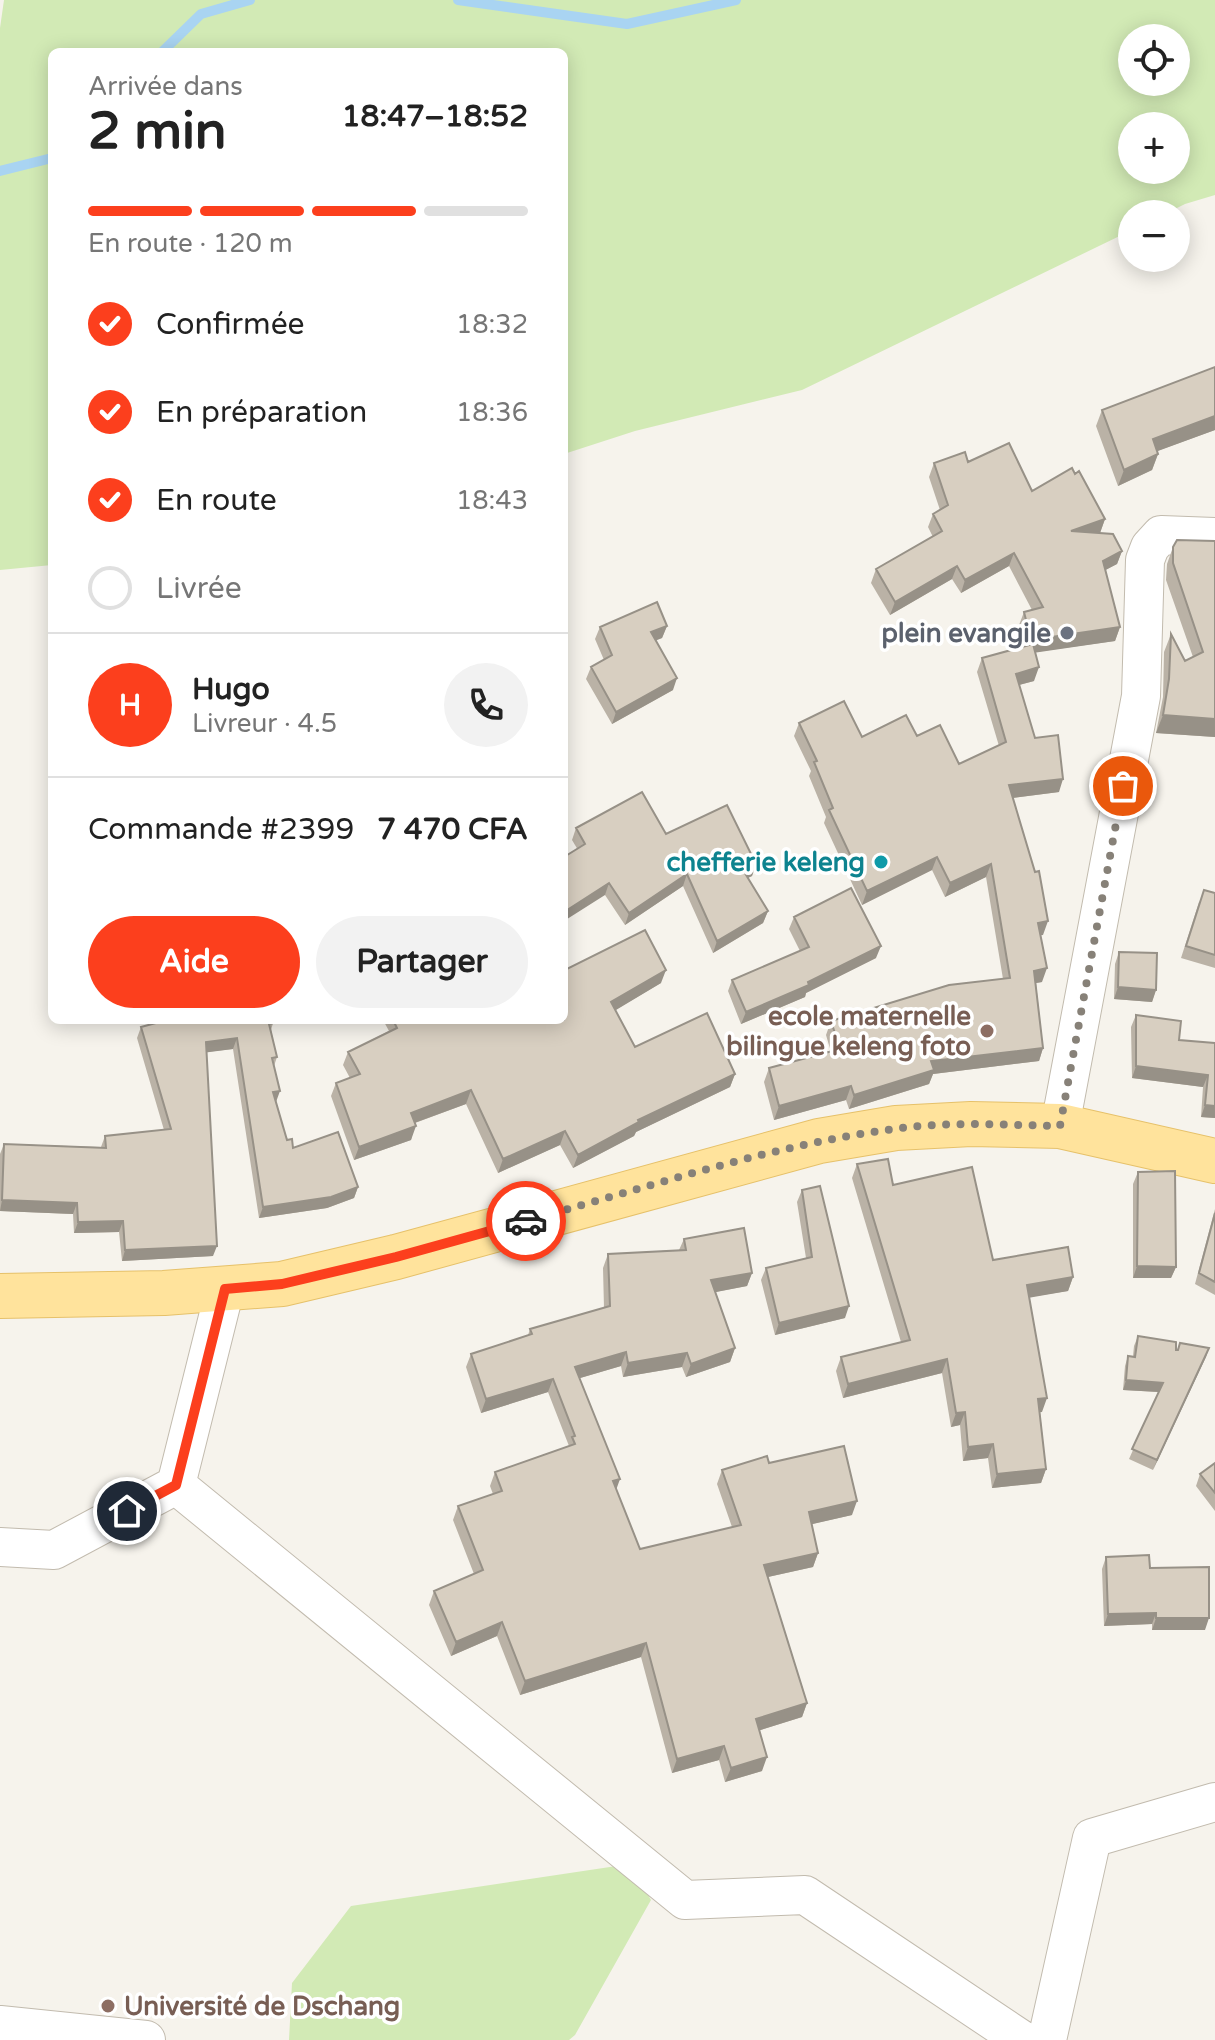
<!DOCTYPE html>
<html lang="fr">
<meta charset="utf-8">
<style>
body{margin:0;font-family:"Varela Round",sans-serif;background:#f2f2f2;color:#222;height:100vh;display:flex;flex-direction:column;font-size:30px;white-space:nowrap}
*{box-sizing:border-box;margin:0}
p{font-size:26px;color:#767676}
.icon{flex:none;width:44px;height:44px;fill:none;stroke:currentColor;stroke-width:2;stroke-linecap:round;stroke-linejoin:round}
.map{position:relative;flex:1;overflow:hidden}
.side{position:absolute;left:48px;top:48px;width:520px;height:976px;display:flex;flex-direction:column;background:#fff;border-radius:12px;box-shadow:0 4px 20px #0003}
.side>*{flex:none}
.fabs{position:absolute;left:1118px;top:24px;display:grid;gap:16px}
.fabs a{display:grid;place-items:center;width:72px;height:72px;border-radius:50%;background:#fff;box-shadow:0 4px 20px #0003;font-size:40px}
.pin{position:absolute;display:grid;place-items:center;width:68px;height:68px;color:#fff;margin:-34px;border:4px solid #fff;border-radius:50%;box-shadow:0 2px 8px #0007}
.courier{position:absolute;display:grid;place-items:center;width:80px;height:80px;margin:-40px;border:6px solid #fc3f1d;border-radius:50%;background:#fff;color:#222;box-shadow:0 2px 10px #0007}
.headline em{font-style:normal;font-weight:700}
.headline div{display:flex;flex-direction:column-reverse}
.headline{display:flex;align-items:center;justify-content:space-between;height:136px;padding:0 40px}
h1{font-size:52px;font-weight:700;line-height:60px}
.bar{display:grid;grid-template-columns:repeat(4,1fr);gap:12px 8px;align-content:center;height:96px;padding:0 40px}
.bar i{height:10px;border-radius:6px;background:#e0e0e0}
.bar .active{background:#fc3f1d}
.bar p{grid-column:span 4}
.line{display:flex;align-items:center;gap:20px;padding:0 40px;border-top:2px solid #e0e0e0}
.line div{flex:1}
.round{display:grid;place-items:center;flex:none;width:84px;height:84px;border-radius:42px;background:#f2f2f2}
ol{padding:0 40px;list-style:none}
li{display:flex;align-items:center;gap:24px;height:88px}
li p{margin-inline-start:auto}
li .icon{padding:8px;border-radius:50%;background:#fc3f1d;color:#fff;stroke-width:4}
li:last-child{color:#767676}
li i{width:44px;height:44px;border:4px solid #e0e0e0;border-radius:50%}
.cta{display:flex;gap:16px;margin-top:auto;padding:16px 40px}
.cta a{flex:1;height:92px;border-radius:48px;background:#fc3f1d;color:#fff;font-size:32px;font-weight:700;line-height:92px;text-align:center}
.cta a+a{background:#f2f2f2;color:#222}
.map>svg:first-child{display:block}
</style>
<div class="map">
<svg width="1215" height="2040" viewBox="0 0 1215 2040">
<rect width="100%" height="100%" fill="#f6f3ec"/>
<!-- green -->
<path fill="#d2eab5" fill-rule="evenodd" d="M4 0H1215V195L1185 204 1165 214H1132V230L802 390 635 431 564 454V52H52V565L0 570V28ZM1132 38H1176V82H1132ZM1132 126H1176V170H1132Z
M630 1864 651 1900 575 2035 569 2040H289L292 1983 351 1906Z"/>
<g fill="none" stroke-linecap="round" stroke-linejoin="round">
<!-- stream -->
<path stroke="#a9d4f2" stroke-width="10" d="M458 0 627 24 736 0
M162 52 201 14 250 0
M0 171 52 158"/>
<!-- minor casing -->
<g stroke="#c2bbae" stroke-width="40">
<path id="minor" d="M1060 1126 1141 696 1145 560 1150 547 1161 535 1215 537
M225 1289 176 1485 685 1900 805 1895 1022 2040
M0 1547 54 1550 176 1485
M0 2025 146 2040
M1047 2040 1092 1838 1215 1802"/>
</g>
<!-- major casing -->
<g stroke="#e6c16a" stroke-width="46">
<path id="major" d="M0 1296 164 1293 282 1284 396 1257 819 1141 896 1128 971 1124 1060 1126 1215 1161"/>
</g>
<!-- minor -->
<use href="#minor" stroke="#fff" stroke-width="38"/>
<!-- major -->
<use href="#major" stroke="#ffe39c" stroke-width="44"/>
</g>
<!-- wall -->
<path fill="#bab2a6" d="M1215 367V430L1157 451 1158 454 1152 470 1118 486 1096 426 1102 410Z
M968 462 1032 491 1105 519 1100 533 1122 551 1117 564 1105 570 1120 627 1115 641 1035 652 1034 681 1019 685 1035 738 1059 792 1013 798 1043 935H1041L1042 982 1036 983 1043 1048 1039 1061 933 1074 929 1084 849 1109 846 1100 774 1120 764 1082 769 1068 831 1052 826 1035 831 1021 1003 979 986 877 945 897 932 870 862 905 824 823 826 817 809 776 811 771 794 736 799 723 862 737 917 736 959 764 999 746 977 672 982 658 1024 646 1019 625 1024 612 1032 610 1009 566 961 593 952 579 890 615 871 583 876 569 933 537 928 527 933 514 940 510 929 477 934 463Z
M1215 541V737L1156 733 1163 697 1164 652 1171 634 1185 661 1193 657 1166 580 1167 564 1173 547Z
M667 626 662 638 656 640 673 690 612 724 586 679 591 667 604 660 595 639 600 627Z
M576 828 666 834 756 864 752 876 748 878 768 911 763 923 713 953 683 886 625 925 605 895 572 840Z
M1215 893V968L1181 958 1199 902Z
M794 917 876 958 806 993 805 997 741 1024 728 991 732 980 800 951 789 929Z
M1119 952 1156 990 1152 1002 1114 999 1115 964Z
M565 970 661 983 615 1010 635 1047 735 1074 730 1087 636 1132 634 1136 573 1168 560 1145 498 1173 466 1104 415 1123 411 1140 354 1160 331 1096 336 1083 350 1078 343 1065 348 1052 389 1031 383 1020H564Z
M1136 1015 1179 1040 1215 1043V1118L1201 1117 1203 1087 1132 1078 1131 1027Z
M273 1023 271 1030 277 1057 274 1066 276 1101 287 1140 293 1148 358 1187 354 1198 327 1208 259 1218 233 1049 206 1052 213 1256 122 1261 119 1232 74 1233 73 1214 0 1211V1154L4 1144 101 1147 105 1136 164 1130 137 1038 141 1027Z
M857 1164 893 1185 993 1260 1073 1277 1068 1291 1029 1297 1042 1412H1040L1046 1469 1041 1483 992 1488 988 1458 963 1461 960 1425 951 1427 942 1373 843 1398 836 1371 841 1357 901 1342 852 1178Z
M1138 1172 1176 1267 1171 1278H1133V1184Z
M802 1190 845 1318 775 1335 761 1280 766 1268 806 1258 797 1202Z
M1215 1209V1295L1195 1284Z
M684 1239 752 1273 747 1286 715 1292 735 1348 730 1362 686 1377 682 1367 623 1377 621 1366 580 1378 616 1489 640 1549 732 1527 717 1484 722 1470 769 1463 852 1515 812 1524 818 1553 813 1567 768 1577 807 1703 802 1717 760 1730 762 1771 725 1782 719 1760 672 1773 641 1657 520 1695 497 1636 451 1656 429 1605 434 1591 474 1574 453 1520 458 1506 493 1494 490 1486 495 1472 569 1446 548 1392 481 1413 466 1367 471 1354 528 1335 530 1329 604 1308 603 1268 608 1254 679 1250Z
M1138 1336 1176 1350H1177L1180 1343 1209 1348 1153 1470 1129 1459 1159 1392 1123 1390 1125 1366 1128 1356H1133L1134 1346Z
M1215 1463V1511L1196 1486 1200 1474Z
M1106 1557 1150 1568 1205 1630H1152V1624L1104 1626 1102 1569Z"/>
<!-- shaded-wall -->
<path fill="#979187" d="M1215 416V430L1147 455 1153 439Z
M1158 454 1152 470 1118 486 1124 470Z
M1105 519 1100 533 1071 531Z
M1122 551 1117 564 1098 574 1103 561Z
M1014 553 1009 566 961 593 965 580Z
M957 566 952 579 890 615 895 602Z
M667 626 662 638 647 644 651 632Z
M1120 627 1115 641 1026 654 1031 640Z
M1039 667 1034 681 1011 687 1016 674Z
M677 678 673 690 612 724 616 712Z
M1163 715 1215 719V737L1156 733Z
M1063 779 1059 792 1004 799 1009 785Z
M937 857 932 870 862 905 867 891Z
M756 864 752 876 739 882 743 870Z
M991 864 986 877 945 897 950 883Z
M687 874 683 886 625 925 629 913Z
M609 883 605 895 564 921V912Z
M768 911 763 923 713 953 717 941Z
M1048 921 1043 935 1034 936 1038 923Z
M881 946 876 958 806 993 805 997 741 1024 746 1012 808 982Z
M1047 968 1042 982 1030 984 1034 971Z
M666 970 661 983 606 1016 611 1002Z
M1118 987 1156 990 1152 1002 1114 999Z
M237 1038 233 1049 202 1053 206 1042Z
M1043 1048 1039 1061 933 1074 929 1084 849 1109 854 1095 931 1061Z
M1136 1066 1208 1075 1203 1087 1132 1078Z
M735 1074 730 1087 636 1132 634 1136 573 1168 578 1155 638 1120Z
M851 1086 846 1100 774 1120 779 1106Z
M471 1090 466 1104 406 1126 411 1113Z
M280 1091 276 1102 273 1092Z
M1205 1105 1215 1106V1118L1201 1117Z
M416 1126 411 1140 354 1160 359 1147Z
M565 1131 560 1145 498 1173 503 1159Z
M358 1187 354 1198 327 1208 259 1218 263 1207Z
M2 1200 77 1203 73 1214 0 1211Z
M123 1221 119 1232 74 1233 78 1222Z
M217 1246 213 1256 122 1261 125 1250Z
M1137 1266 1176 1267 1171 1278H1133Z
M752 1273 747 1286 706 1294 711 1280Z
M1073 1277 1068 1291 1022 1299 1027 1285Z
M849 1306 845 1318 775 1335 779 1323Z
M735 1348 730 1362 686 1377 691 1364Z
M1209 1348 1206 1357 1153 1470 1157 1460Z
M626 1352 621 1366 570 1381 575 1367Z
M687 1353 682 1367 623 1377 628 1363Z
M947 1359 942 1373 843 1398 848 1384Z
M553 1379 548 1392 481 1413 486 1399Z
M1126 1380 1163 1383 1159 1392 1123 1390Z
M1047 1398 1042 1412 1033 1413 1038 1399Z
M965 1412 960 1425 951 1427 956 1413Z
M993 1444 988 1458 963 1461 968 1447Z
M1046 1469 1041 1483 992 1488 997 1474Z
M620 1479 615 1493 613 1481Z
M857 1501 852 1515 804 1526 809 1512Z
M818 1553 813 1567 759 1579 764 1565Z
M1156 1613 1152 1624 1104 1626 1108 1614Z
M1156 1618H1209L1205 1630H1152Z
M502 1622 497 1636 451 1656 456 1642Z
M646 1643 641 1657 520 1695 525 1681Z
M807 1703 802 1717 751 1733 756 1719Z
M724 1746 719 1760 672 1773 677 1759Z
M767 1757 762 1771 725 1782 731 1768Z"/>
<!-- building -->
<path fill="#d8cfc1" stroke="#979187" stroke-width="2" d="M1215 367V416L1153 439 1158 454 1124 470 1102 410Z
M1009 443 1032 491 1072 468 1075 474 1079 471 1105 519 1071 531 1113 534 1122 551 1103 561 1120 627 1031 640 1024 612 1043 607 1014 553 965 580 957 566 895 602 876 569 942 531 933 514 948 505 934 463 965 452 968 462Z
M1177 540 1215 541V719L1163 715 1169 679 1171 634 1185 661 1203 652 1173 563V547Z
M657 602 667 626 651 632 677 678 616 712 591 667 612 655 600 627Z
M1033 644 1039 667 1016 674 1035 738 1058 735 1063 779 1009 785 1035 872 1039 871 1048 921 1038 923 1047 968 1034 971 1043 1048 931 1061 934 1070 854 1095 851 1086 779 1106 769 1068 840 1049 831 1021 949 985 1010 978 991 864 950 883 937 857 867 891 829 810 833 808 814 762 817 761 799 723 844 701 862 737 906 715 917 736 940 725 959 764 1006 742 982 658Z
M642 792 666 834 727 805 756 864 743 870 768 911 717 941 687 874 629 913 609 883 564 912V857L585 844 576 828Z
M851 888 881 946 808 982 809 985 746 1012 732 980 809 947 794 917Z
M1204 890 1215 893V955L1186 946Z
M645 930 666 970 611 1002 635 1047 707 1013 735 1074 638 1120 639 1122 578 1155 565 1131 503 1159 471 1090 411 1113 416 1126 359 1147 336 1083 360 1074 348 1052 397 1028 394 1022 395 1020H564V968L565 970Z
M1119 952 1157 953 1156 990 1118 987Z
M1136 1015 1181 1021 1179 1040 1215 1043V1106L1205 1105 1208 1075 1136 1066Z
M167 1020H272L273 1023 269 1024 277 1057 272 1058 280 1091 273 1092 287 1140 292 1139 293 1148 338 1132 358 1187 331 1197 263 1207 237 1038 206 1042 217 1246 125 1250 123 1221 78 1222 77 1203 2 1200 4 1144 106 1148 105 1136 171 1129 141 1027Z
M888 1159 893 1185 972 1167 993 1260 1068 1247 1073 1277 1027 1285 1047 1398 1038 1399 1046 1469 997 1474 993 1444 968 1447 965 1412 956 1413 947 1359 848 1384 841 1357 910 1340 857 1164Z
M1175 1171 1176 1267 1137 1266 1138 1172Z
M820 1186 849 1306 779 1323 766 1268 812 1257 802 1190Z
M1215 1213V1282L1199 1273Z
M744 1228 752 1273 711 1280 735 1348 691 1364 687 1353 628 1363 626 1352 575 1367 620 1479 613 1481 640 1549 741 1525 722 1470 767 1456 769 1463 844 1446 857 1501 809 1512 818 1553 764 1565 807 1703 756 1719 767 1757 731 1768 724 1746 677 1759 646 1643 525 1681 502 1622 456 1642 434 1591 483 1570 458 1506 502 1491 495 1472 575 1444 572 1437 575 1436 553 1379 486 1399 471 1354 532 1334 530 1329 610 1306 608 1254 686 1250 684 1239Z
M1138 1336 1176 1342V1350H1178L1180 1343 1209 1348 1157 1460 1132 1449 1163 1383 1126 1380 1128 1356 1135 1357Z
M1215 1463V1493L1200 1474Z
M1149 1555 1150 1568 1209 1567V1618H1156V1613L1108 1614 1106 1557Z"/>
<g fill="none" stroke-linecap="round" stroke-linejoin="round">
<!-- done -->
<path stroke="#878178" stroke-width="8" stroke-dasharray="0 14.4" d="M526 1221C646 1188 771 1145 894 1129 949 1121 1005 1125 1060 1126L1123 786"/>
<!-- route -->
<path stroke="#fc3f1d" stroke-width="10" d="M127 1511 176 1485 225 1289 282 1284 396 1257 526 1221"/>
</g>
<!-- markers -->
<circle fill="#6b7280" stroke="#fff" stroke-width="3" cx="1067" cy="633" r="8"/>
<circle fill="#0f9aa8" stroke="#fff" stroke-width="3" cx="881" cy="862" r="8"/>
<g fill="#8d6e63" stroke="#fff" stroke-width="3">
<circle cx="987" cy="1031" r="8"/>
<circle cx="108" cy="2006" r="8"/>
</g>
<g text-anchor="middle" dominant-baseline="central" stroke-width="7" stroke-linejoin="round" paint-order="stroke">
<!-- worship labels -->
<g font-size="26" font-weight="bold" fill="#5b616d" stroke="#fff" text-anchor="end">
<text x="1051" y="633">plein evangile</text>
</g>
<!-- culture labels -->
<g font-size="26" font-weight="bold" fill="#0d838f" stroke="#fff" text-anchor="end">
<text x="865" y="862">chefferie keleng</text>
</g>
<!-- education labels -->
<g font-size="26" font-weight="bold" fill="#785e54" stroke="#fff" text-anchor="end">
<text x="971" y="1016">ecole maternelle<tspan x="971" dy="30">bilingue keleng foto</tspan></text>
<text x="124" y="2006" text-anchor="start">Université de Dschang</text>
</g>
</g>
</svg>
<div class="fabs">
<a><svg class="icon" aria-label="locate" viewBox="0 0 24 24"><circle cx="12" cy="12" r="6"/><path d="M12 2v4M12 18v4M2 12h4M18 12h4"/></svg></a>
<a>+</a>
<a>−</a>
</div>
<div class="pin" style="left:1123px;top:786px;background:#ea580c"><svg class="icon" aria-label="bag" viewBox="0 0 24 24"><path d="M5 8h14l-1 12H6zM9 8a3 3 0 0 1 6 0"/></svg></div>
<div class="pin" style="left:127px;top:1511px;background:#1f2937"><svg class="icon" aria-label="home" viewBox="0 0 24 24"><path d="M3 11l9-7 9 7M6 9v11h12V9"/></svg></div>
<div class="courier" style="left:526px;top:1221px"><svg class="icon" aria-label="car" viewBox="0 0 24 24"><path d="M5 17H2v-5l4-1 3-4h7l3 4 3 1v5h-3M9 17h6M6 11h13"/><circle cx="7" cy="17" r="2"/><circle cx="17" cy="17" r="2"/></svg></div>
<section class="side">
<div class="headline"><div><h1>2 min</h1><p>Arrivée dans</p></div><em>18:47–18:52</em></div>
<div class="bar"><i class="active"></i><i class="active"></i><i class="active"></i><i></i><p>En route · 120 m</p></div>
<ol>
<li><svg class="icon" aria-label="check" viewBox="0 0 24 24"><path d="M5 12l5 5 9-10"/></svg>Confirmée<p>18:32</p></li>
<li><svg class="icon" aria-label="check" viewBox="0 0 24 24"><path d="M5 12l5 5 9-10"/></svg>En préparation<p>18:36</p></li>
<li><svg class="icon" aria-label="check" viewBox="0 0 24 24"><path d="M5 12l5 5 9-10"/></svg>En route<p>18:43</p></li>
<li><i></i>Livrée</li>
</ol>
<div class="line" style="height:144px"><b class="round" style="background:#fc3f1d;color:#fff">H</b><div><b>Hugo</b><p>Livreur · 4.5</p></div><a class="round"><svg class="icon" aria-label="phone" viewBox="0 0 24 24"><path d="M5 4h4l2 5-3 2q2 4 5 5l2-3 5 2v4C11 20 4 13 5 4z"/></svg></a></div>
<div class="line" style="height:104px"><div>Commande #2399</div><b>7 470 CFA</b></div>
<div class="cta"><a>Aide</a><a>Partager</a></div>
</section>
</div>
